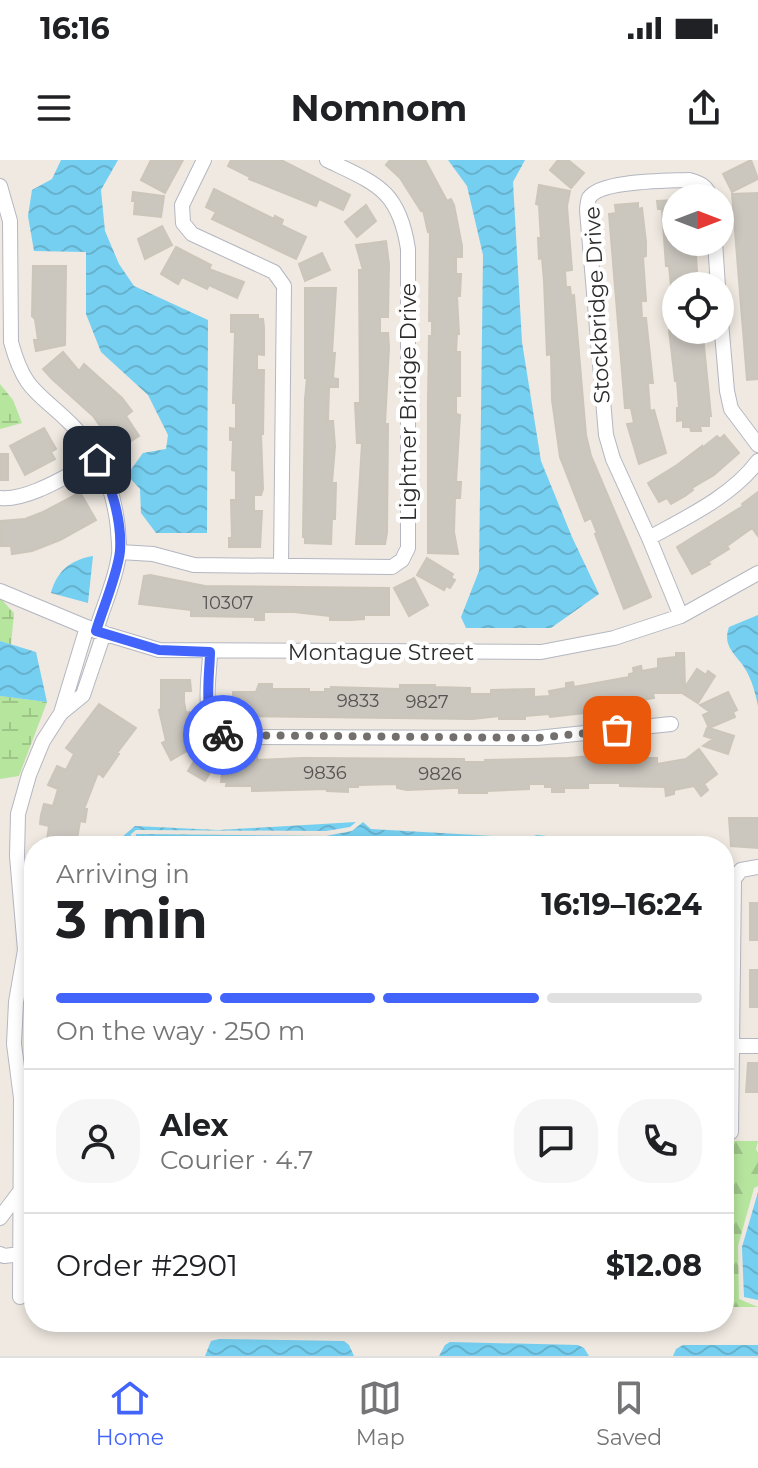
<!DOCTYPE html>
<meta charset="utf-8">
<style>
body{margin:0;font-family:Montserrat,sans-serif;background:#f6f6f6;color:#202124;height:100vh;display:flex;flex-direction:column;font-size:30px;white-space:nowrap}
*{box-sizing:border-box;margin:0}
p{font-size:26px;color:#757577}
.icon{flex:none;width:44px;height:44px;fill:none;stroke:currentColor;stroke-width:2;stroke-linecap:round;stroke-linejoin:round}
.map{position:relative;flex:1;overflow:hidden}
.drawer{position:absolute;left:24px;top:676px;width:710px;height:496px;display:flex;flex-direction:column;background:#fff;border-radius:32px;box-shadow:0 4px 12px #0003}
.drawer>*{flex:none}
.needle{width:52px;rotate:90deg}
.tools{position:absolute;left:662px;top:24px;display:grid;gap:16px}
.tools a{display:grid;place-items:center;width:72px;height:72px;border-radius:50%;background:#fff;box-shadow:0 4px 12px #0003;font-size:40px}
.pin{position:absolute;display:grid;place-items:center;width:68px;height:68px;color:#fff;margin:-34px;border-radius:16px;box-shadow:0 4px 12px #0006}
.courier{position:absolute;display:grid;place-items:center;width:80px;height:80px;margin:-40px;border:6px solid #4264fb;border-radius:50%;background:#fff;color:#222;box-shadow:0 2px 10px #0007}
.summary em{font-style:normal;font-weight:700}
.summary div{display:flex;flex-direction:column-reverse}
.summary{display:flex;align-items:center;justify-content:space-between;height:136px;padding:0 32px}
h1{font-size:52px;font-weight:700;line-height:60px}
.bar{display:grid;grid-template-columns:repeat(4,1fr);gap:12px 8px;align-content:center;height:96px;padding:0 32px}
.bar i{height:10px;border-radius:6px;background:#e0e0e0}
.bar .active{background:#4264fb}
.bar p{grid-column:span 4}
.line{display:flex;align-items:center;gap:20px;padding:0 32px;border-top:2px solid #e0e0e0}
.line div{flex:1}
.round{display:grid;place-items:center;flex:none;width:84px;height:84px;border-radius:32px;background:#f6f6f6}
.status{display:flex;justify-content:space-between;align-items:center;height:56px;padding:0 40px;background:#fff;direction:ltr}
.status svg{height:22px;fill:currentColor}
header{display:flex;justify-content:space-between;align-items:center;height:104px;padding:0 32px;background:#fff;font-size:36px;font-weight:700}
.tabs{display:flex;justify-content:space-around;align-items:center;height:112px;border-top:2px solid #e0e0e0;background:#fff;font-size:22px;color:#757577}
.tabs a{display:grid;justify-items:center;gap:4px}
.tabs .active{color:#4264fb}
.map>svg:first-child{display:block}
</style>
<div class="status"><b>16:16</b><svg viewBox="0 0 49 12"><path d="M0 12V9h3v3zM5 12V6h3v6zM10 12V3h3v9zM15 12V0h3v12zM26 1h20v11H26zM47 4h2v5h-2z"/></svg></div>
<header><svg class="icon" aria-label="menu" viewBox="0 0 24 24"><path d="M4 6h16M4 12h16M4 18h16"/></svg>Nomnom<svg class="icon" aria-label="share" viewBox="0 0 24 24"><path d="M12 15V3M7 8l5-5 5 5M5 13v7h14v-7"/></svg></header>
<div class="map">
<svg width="758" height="1196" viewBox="0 0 758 1196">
<defs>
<pattern id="forest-firs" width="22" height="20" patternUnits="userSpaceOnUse" patternTransform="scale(2)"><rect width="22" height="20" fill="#b6e59e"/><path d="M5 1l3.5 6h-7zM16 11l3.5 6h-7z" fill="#9dc588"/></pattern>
<pattern id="wetland-marsh" width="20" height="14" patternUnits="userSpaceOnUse" patternTransform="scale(2)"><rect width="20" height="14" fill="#b6e59e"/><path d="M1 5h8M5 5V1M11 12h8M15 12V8" fill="none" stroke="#9dc588"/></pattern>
<pattern id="water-waves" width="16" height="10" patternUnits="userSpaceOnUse" patternTransform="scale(2)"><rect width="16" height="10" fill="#75cff0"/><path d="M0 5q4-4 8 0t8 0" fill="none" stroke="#66b2ce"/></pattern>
</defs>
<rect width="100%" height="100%" fill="#efe9e1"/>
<!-- forest -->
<path fill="url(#forest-firs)" d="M724 981H758L756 989 758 993V1026L754 1028 738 1086 739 1139 758 1147H724Z"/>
<!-- wetland -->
<path fill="url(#wetland-marsh)" d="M0 224 13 240 22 263 0 269Z
M0 438 14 453 11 485 0 481Z
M0 536 47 542 19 616 0 619Z"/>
<!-- water -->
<path fill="url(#water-waves)" d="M61 0H118L101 30 105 71 119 104 134 126 208 160 207 373H156L141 353 140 329 127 315 143 293 166 289 168 275 148 235 101 192 86 154V92L34 91 28 56 32 30 52 19Z
M448 0H525L513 22 522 182 541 301 572 377 599 434 551 468H466L461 457 479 411 483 95 467 26Z
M93 396 88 443 51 433C57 411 70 400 93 396Z
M758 455V546C756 536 753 524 748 514 740 496 721 489 729 467Z
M0 481 36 492 47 542 0 536Z
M356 662 350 667 326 671 136 670 131 674 129 686H121L122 677 135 666 218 670Z
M363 662 371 669 527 678 537 675 597 681 605 686H134L136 674 326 676 352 671Z
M758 1032V1140L744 1137 742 1087Z
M219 1179 344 1181 349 1185 354 1196H205L211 1181Z
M450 1182 578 1185 584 1188 589 1196H439L445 1185Z
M683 1185H758V1196H673L676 1189Z"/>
<!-- building -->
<path fill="#cbc7bf" stroke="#cbc5ba" stroke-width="2" d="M151 0H183L165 33 141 20Z
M231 0H281L350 35 343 50 319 39 316 46 249 19 250 17 228 6Z
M390 0H425L447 41 451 39 454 45 462 86V97H456V114H461L460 136H457L459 174H457L456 192H460V236H456V254L460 255 456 322H461L460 338H455L454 372 458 394 428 393V241L429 176H432V161H429L430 71 428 72 423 50 421 51 400 18 386 5Z
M558 0H568L584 13 571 28 550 10Z
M751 0 758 19 732 32 723 14Z
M539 25 570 31 567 46 572 110 565 111 566 127H570L571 136 574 135 586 275 591 296 651 437 624 449 595 374 597 373 591 358 585 361 560 297 552 240 551 194 547 195 544 121 542 98 539 99 538 78H541L540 64 539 45 536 44Z
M214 29 274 59 275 56 283 60 281 65 306 77 296 99 212 59 216 52 206 47Z
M133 32 164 36 161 57 134 54 135 41H132Z
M758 33V219L747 220 732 34Z
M676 40V82H695L698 126H671L669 106H666L662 49H658L657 41Z
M638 43V49L642 48 646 82V96L643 97 646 141H641L642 158H646L653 223H648L650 251 654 250 666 293 639 304 627 264 634 263 631 248H625L609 54 616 53 615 45Z
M366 45 376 61 357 77 345 62Z
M162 66 172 85 145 99 138 79Z
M386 81 389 104 388 157H380V173H388L389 187 385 264H388L387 373 385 384H356L362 283H357L355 243H360L359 110H363L356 85Z
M176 87 211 105 209 109 244 122 237 138 209 125 207 129 182 117 178 124 161 114Z
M322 93 330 110 305 121 299 104Z
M33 106H66L65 185 36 191 34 180H38L35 159 32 156Z
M305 128H336L332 193H335L333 218 338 219V227H329L328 261H333L335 286 332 323H336L335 359H332L331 384 305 383V377H303L305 239 307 218H305Z
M231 155H258V159H263L264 167V195L257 194V210H264L263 274H261L263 329 261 335H254V351H262L260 387H229V378H232L231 340H236V311L232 310 233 280H230V268L236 269V243H233L235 172H231Z
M669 170H700V176H703L711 256H709V266H700L701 271H691L690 267H683V260L677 261V248H679L677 221H675Z
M63 192 79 211 84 204 122 238 132 251 126 256 139 276 117 290 93 256 52 219 43 209Z
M44 268 56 289 51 292 55 299 25 315 10 286Z
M724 275 739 293 714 315 692 328 693 330 685 336 671 344 667 338 659 342 648 323 677 305 702 286V288L717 276 720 279Z
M0 294H8V320H0Z
M758 332V376L752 368 727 386 729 389 708 402 710 404 692 414 677 387 743 346 742 344Z
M77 334H81L96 360 60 380 32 391 12 394 11 386H0V361L25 359 43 352Z
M427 398 453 414 451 418 455 420 450 428 446 426 444 430 417 415Z
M150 415 205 426 389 428V455H364V459L351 460H330V456L294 452H264V460H255V457L191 456V450L139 444 144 416Z
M414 418 428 445 409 456 394 428Z
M676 493H684L685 527 697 509 706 515 708 511 715 516 698 543 682 533H653L654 538 631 542 633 548 613 552 612 550 550 557 549 554 525 556V559H499V556L473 559 232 556 233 532H256L259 524H272V529H309V532H325V529H331V527L400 529V525H435V527L470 528V534H491V530L534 529V537L550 536 549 531 566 528V523L573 522 574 527 629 517V514L634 513 633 508 641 506 642 511 658 508V499L676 497Z
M161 520H190L191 531H184V541L186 553 189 552 193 570 201 583 171 600 162 583 166 581 159 550 161 549Z
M728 532 737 550 733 552 735 557 709 568 734 576 728 594 703 586 713 579 704 576 707 568H709L703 555 710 552 700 545Z
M99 544 136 568 117 593 119 594 103 617 98 613 84 649H87L85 662 80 661 76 686H46L49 666 40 664 41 655 44 644 53 646 58 629 48 625 57 606 66 610 74 594 66 588Z
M203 587 220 596 205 621 188 611Z
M699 589 717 614 704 624 708 630 701 636 694 626 674 630V634L666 636 665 627 620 626V623H588V628H564V632H552V627H545V624H529V629L487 631V633H459V628H453L407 630 397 628V624L358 625V627H348V632L327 631V629L252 631V626H226L227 622H221L224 597 246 600V597H257V600L303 598 464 599V602H485V600L568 598 625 593V598H657V604L686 599Z
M729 658H758V688L731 686Z
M750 743H758V780H750Z
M750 810H758V847H750Z
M748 903H758V932H746Z"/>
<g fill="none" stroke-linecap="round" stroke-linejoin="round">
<!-- minor casing -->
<g stroke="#b4b7c1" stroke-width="16">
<path id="minor" d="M204 0 182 45 183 63 192 74 274 112 284 126 281 405
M0 26 10 61 11 182C25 233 38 231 71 264 100 293 114 330 118 369 118 377 120 386 119 394 116 420 103 446 96 471
M710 38C708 26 700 23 689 20 668 21 600 20 589 38 588 40 587 48 587 50L606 275 613 299 649 378C687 357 732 336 758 301
M715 82 718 126
M720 150 727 231 731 249 758 285
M0 338C29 341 71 313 97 300
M649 378 681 456
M120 392 153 394 194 405 392 407 402 400 408 388V89C399 30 377 24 327 0
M0 431 96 471 159 490 541 492 614 478 681 456 758 413
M210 492C210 517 198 566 226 577L537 578 671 564
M61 553 83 535 104 473
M734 886H758
M731 972 734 719 741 710 758 707
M0 1058 21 1030
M0 1094 4 1096 21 1094
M20 1137 21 938 14 884 16 842 25 790 17 696 18 654 29 615 43 581 61 553 87 467"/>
</g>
<!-- minor -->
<use href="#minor" stroke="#fff" stroke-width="14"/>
</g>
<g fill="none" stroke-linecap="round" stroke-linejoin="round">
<!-- done -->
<path stroke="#726f6d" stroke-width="8" stroke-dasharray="0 14.4" d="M223 575 537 578 617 570"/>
<!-- route -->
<path stroke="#4264fb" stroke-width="10" d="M97 300C112 326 122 361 120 391 118 413 103 448 96 471L159 490 210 492C210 514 201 564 223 575"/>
</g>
<g text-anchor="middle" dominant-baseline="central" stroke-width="8" stroke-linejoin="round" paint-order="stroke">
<!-- number labels -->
<g font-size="18" fill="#555452">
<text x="228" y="443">10307</text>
<text x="358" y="541">9833</text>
<text x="427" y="542">9827</text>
<text x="325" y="613">9836</text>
<text x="440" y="614">9826</text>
</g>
<!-- street labels -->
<g font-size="22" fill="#2e2e2e" stroke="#fff">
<text transform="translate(597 145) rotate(-93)">Stockbridge Drive</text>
<text transform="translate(408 242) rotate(-90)">Lightner Bridge Drive</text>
<text x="381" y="492">Montague Street</text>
</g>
</g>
</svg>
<div class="tools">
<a><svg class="needle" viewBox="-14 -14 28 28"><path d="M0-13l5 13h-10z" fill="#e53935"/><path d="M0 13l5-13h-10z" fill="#757577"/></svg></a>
<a><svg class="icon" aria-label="locate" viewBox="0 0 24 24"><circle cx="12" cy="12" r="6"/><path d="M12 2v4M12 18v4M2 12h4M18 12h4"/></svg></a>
</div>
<div class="pin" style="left:617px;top:570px;background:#ea580c"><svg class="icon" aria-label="bag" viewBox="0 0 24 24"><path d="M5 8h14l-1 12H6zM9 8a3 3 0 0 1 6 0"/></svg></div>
<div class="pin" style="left:97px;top:300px;background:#1f2937"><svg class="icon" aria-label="home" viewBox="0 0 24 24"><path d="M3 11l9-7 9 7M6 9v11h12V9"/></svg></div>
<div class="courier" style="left:223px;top:575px"><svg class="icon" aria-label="bike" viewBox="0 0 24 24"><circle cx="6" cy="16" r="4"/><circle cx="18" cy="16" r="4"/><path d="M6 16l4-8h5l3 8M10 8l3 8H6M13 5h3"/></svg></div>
<section class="drawer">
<div class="summary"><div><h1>3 min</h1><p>Arriving in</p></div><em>16:19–16:24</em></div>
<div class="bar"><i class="active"></i><i class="active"></i><i class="active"></i><i></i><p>On the way · 250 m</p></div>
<div class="line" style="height:144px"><a class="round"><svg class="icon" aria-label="person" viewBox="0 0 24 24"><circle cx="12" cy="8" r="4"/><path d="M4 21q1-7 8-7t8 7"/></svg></a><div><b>Alex</b><p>Courier · 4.7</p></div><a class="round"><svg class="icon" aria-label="chat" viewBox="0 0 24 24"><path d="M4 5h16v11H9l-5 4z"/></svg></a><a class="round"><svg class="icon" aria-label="phone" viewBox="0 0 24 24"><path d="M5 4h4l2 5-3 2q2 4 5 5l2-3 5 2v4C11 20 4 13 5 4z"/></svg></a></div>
<div class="line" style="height:104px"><div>Order #2901</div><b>$12.08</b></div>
</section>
</div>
<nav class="tabs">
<a class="active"><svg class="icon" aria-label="home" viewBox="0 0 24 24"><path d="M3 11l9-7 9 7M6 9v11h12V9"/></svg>Home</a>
<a><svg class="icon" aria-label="map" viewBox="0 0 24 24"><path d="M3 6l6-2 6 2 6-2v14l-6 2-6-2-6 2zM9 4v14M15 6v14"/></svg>Map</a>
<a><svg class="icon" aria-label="saved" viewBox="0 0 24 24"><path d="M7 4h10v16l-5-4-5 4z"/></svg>Saved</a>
</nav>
